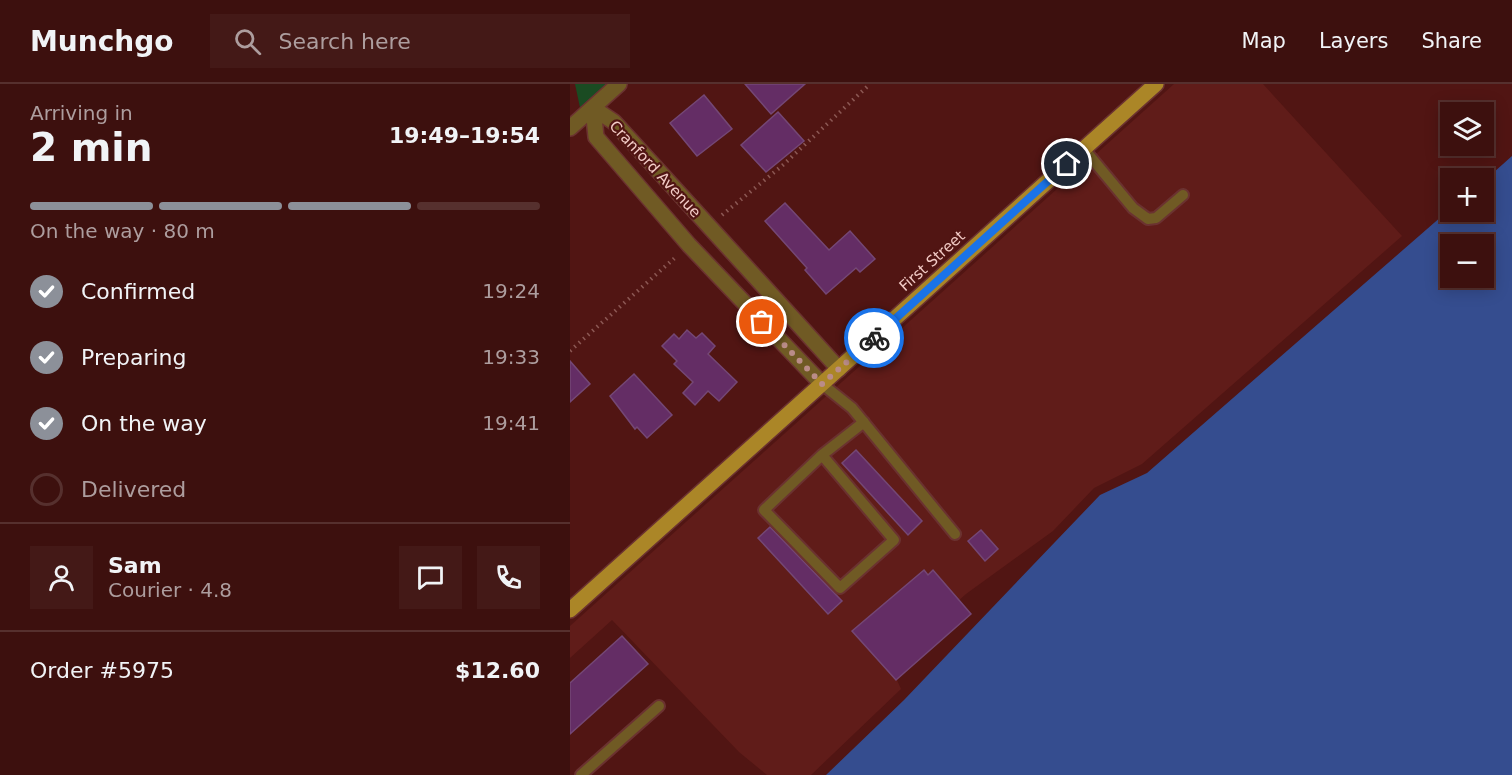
<!DOCTYPE html>
<meta charset="utf-8">
<style>
body{margin:0;font-family:"DejaVu Sans",sans-serif;background:#441917;color:#f1f3f6;height:100vh;display:flex;flex-direction:column;font-size:22px;white-space:nowrap}
*{box-sizing:border-box;margin:0}
p{font-size:20px;color:#ad9d9e}
.icon{flex:none;width:33px;height:33px;fill:none;stroke:currentColor;stroke-width:2;stroke-linecap:round;stroke-linejoin:round}
.map{position:relative;flex:1;overflow:hidden}
.side{display:flex;flex-direction:column;background:#3d100e;width:570px}
.side>*{flex:none}
.buttons{position:absolute;left:870px;top:18px;display:grid;gap:12px}
.buttons a{display:grid;place-items:center;width:54px;height:54px;border-radius:0px;background:#3d100e;box-shadow:0 3px 15px #0003,0 0 0 2px #56302e;font-size:30px}
.pin{position:absolute;display:grid;place-items:center;width:51px;height:51px;color:#fff;margin:-26px;border:3px solid #fff;border-radius:50%;box-shadow:0 2px 6px #0007}
.courier{position:absolute;display:grid;place-items:center;width:60px;height:60px;margin:-30px;border:4px solid #1a73e8;border-radius:50%;background:#fff;color:#222;box-shadow:0 2px 8px #0007}
.overview em{font-style:normal;font-weight:700}
.overview div{display:flex;flex-direction:column-reverse}
.overview{display:flex;align-items:center;justify-content:space-between;height:102px;padding:0 30px}
h1{font-size:39px;font-weight:700;line-height:45px}
.bar{display:grid;grid-template-columns:repeat(4,1fr);gap:9px 6px;align-content:center;height:72px;padding:0 30px}
.bar i{height:8px;border-radius:4px;background:#56302e}
.bar .selected{background:#8c9099}
.bar p{grid-column:span 4}
.line{display:flex;align-items:center;gap:15px;padding:0 30px;border-top:2px solid #56302e}
.line div{flex:1}
.round{display:grid;place-items:center;flex:none;width:63px;height:63px;border-radius:0px;background:#441917}
ol{padding:0 30px;list-style:none}
li{display:flex;align-items:center;gap:18px;height:66px}
li p{margin-inline-start:auto}
li .icon{padding:6px;border-radius:50%;background:#8c9099;color:#fff;stroke-width:4}
li:last-child{color:#ad9d9e}
li i{width:33px;height:33px;border:3px solid #56302e;border-radius:50%}
header{display:flex;align-items:center;gap:36px;box-sizing:border-box;height:84px;padding:0 30px;background:#3d100e;border-bottom:2px solid #56302e}
header strong{font-size:28px}
nav{display:flex;gap:33px;margin-inline-start:auto;font-size:21px}
.search{width:420px;height:54px;background:#441917;display:flex;align-items:center;gap:15px;box-sizing:border-box;padding:0 21px;border-radius:0px;color:#ad9d9e;font-size:22px}
main{display:flex;flex:1;min-height:0}
.map>svg:first-child{display:block}
</style>
<header>
<strong>Munchgo</strong>
<div class="search"><svg class="icon" aria-label="search" viewBox="0 0 24 24"><circle cx="10" cy="10" r="6"/><path d="M15 15l6 6"/></svg>Search here</div>
<nav><a>Map</a><a>Layers</a><a>Share</a></nav>
</header>
<main>
<section class="side">
<div class="overview"><div><h1>2 min</h1><p>Arriving in</p></div><em>19:49–19:54</em></div>
<div class="bar"><i class="selected"></i><i class="selected"></i><i class="selected"></i><i></i><p>On the way · 80 m</p></div>
<ol>
<li><svg class="icon" aria-label="check" viewBox="0 0 24 24"><path d="M5 12l5 5 9-10"/></svg>Confirmed<p>19:24</p></li>
<li><svg class="icon" aria-label="check" viewBox="0 0 24 24"><path d="M5 12l5 5 9-10"/></svg>Preparing<p>19:33</p></li>
<li><svg class="icon" aria-label="check" viewBox="0 0 24 24"><path d="M5 12l5 5 9-10"/></svg>On the way<p>19:41</p></li>
<li><i></i>Delivered</li>
</ol>
<div class="line" style="height:108px"><a class="round"><svg class="icon" aria-label="person" viewBox="0 0 24 24"><circle cx="12" cy="8" r="4"/><path d="M4 21q1-7 8-7t8 7"/></svg></a><div><b>Sam</b><p>Courier · 4.8</p></div><a class="round"><svg class="icon" aria-label="chat" viewBox="0 0 24 24"><path d="M4 5h16v11H9l-5 4z"/></svg></a><a class="round"><svg class="icon" aria-label="phone" viewBox="0 0 24 24"><path d="M5 4h4l2 5-3 2q2 4 5 5l2-3 5 2v4C11 20 4 13 5 4z"/></svg></a></div>
<div class="line" style="height:78px"><div>Order #5975</div><b>$12.60</b></div>
</section>
<div class="map">
<svg width="942" height="691" viewBox="0 0 942 691">
<rect width="100%" height="100%" fill="#511513"/>
<!-- built -->
<path fill="#601c19" d="M604 0H693L832 152 572 380 524 404 483 447 396 510 319 578 331 605 241 691H197L169 668 42 536 0 574V542Z"/>
<!-- green -->
<path fill="#1a4b22" d="M5 0H49L12 33Z"/>
<!-- water -->
<path fill="#354d8f" fill-rule="evenodd" d="M942 72V691H256L334 616 530 411 577 389 880 125V128H914V97ZM880 160H914V194H880Z"/>
<!-- building -->
<path fill="#642d65" stroke="#744775" stroke-width="1.5" d="M175 0H235L201 30Z
M134 11 162 45 127 72 100 39Z
M208 28 234 57 196 88 171 61Z
M215 119 259 166 280 147 305 175 290 188 286 184 256 210 235 186 237 184 195 137Z
M117 246 126 254 132 249 145 262 138 270 167 298 149 317 138 307 125 321 113 309 123 298 104 280 107 277 92 262 104 250 109 255Z
M0 277 20 300 0 318Z
M64 290 102 331 77 354 67 343 65 345 40 312Z
M286 366 352 437 338 451 272 379Z
M200 443 272 517 258 530 188 454Z
M411 446 428 465 415 477 398 457Z
M354 486 358 491 363 486 401 530 326 596 282 547Z
M52 552 78 580 0 650V599Z"/>
<g fill="none" stroke-linecap="round" stroke-linejoin="round">
<!-- service casing -->
<g stroke="#6b3230" stroke-width="14">
<path id="service" d="M514 65 563 124 578 135 586 134 613 111
M252 300 282 324 385 450
M252 371 324 456 270 504 194 426 252 371 294 338
M11 691 89 622"/>
</g>
<!-- minor casing -->
<g stroke="#6b3230" stroke-width="18">
<path id="minor" d="M23 24 26 53 119 161 252 300
M23 24 44 38 269 285
M0 44 49 0"/>
</g>
<!-- primary casing -->
<g stroke="#6b3230" stroke-width="18">
<path id="primary" d="M0 526 586 0"/>
</g>
<!-- path -->
<path stroke="#8c5854" stroke-width="4" stroke-dasharray="1.5 4.5" stroke-linecap="butt" d="M152 131 213 81 300 0
M0 267 107 172"/>
<!-- service -->
<use href="#service" stroke="#705a24" stroke-width="10"/>
<!-- minor -->
<use href="#minor" stroke="#705a24" stroke-width="15"/>
<!-- primary -->
<use href="#primary" stroke="#ab8627" stroke-width="15"/>
</g>
<g fill="none" stroke-linecap="round" stroke-linejoin="round">
<!-- done -->
<path stroke="#ba8c88" stroke-width="6" stroke-dasharray="0 10.8" d="M192 238 252 300 304 254"/>
<!-- route -->
<path stroke="#1a73e8" stroke-width="8" d="M304 254 497 80"/>
</g>
<g text-anchor="middle" dominant-baseline="central" stroke-width="4.5" stroke-linejoin="round" paint-order="stroke">
<!-- street labels -->
<g font-size="15" fill="#f3ccc7" stroke="#511513">
<text transform="translate(85 85) rotate(47)">Cranford Avenue</text>
<text transform="translate(362 177) rotate(-42)">First Street</text>
</g>
</g>
</svg>
<div class="buttons">
<a><svg class="icon" aria-label="layers" viewBox="0 0 24 24"><path d="M12 4l9 5-9 5-9-5zM3 14l9 5 9-5"/></svg></a>
<a>+</a>
<a>−</a>
</div>
<div class="pin" style="left:192px;top:238px;background:#ea580c"><svg class="icon" aria-label="bag" viewBox="0 0 24 24"><path d="M5 8h14l-1 12H6zM9 8a3 3 0 0 1 6 0"/></svg></div>
<div class="pin" style="left:497px;top:80px;background:#1f2937"><svg class="icon" aria-label="home" viewBox="0 0 24 24"><path d="M3 11l9-7 9 7M6 9v11h12V9"/></svg></div>
<div class="courier" style="left:304px;top:254px"><svg class="icon" aria-label="bike" viewBox="0 0 24 24"><circle cx="6" cy="16" r="4"/><circle cx="18" cy="16" r="4"/><path d="M6 16l4-8h5l3 8M10 8l3 8H6M13 5h3"/></svg></div>
</div>
</main>
